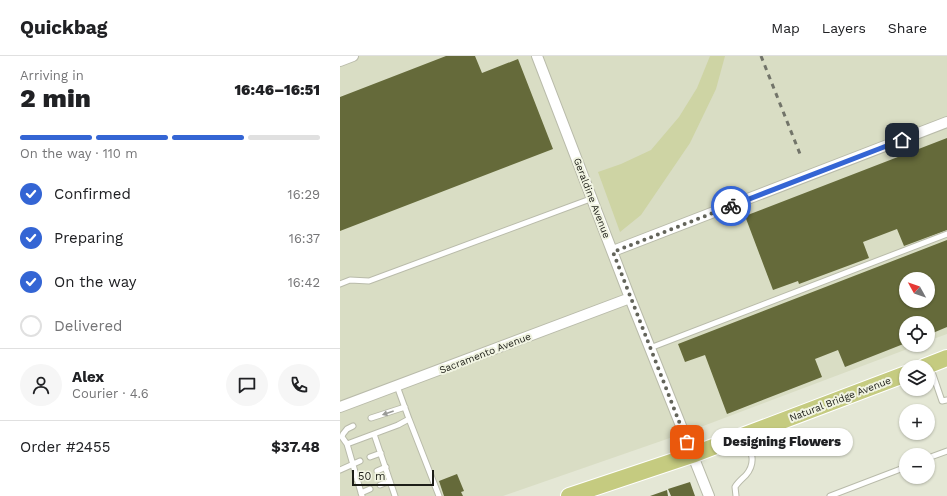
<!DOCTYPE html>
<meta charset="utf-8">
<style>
body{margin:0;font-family:"Work Sans",sans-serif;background:#f6f6f6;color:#202124;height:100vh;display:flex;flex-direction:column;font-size:15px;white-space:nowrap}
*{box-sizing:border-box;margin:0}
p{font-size:13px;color:#757577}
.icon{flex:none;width:22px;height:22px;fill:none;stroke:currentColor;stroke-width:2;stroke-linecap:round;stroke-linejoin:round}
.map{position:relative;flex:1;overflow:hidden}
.sheet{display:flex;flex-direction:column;background:#fff;width:340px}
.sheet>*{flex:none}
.needle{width:26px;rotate:310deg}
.tools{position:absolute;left:559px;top:216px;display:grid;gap:8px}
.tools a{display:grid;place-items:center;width:36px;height:36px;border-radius:50%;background:#fff;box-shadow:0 1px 3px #0004;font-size:20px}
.scale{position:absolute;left:12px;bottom:10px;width:82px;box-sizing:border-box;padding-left:4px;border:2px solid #1d1e18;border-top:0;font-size:11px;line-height:14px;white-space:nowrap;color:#1d1e18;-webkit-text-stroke:3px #f1f4e2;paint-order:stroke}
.pin{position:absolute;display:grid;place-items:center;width:34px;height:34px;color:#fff;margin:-17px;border-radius:8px;box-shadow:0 2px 6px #0006}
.courier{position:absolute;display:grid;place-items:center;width:40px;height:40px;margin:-20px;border:3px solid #3465d4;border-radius:50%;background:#fff;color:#222;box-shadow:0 1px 5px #0007}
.bubble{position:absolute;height:28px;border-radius:14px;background:#fff;box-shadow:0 1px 3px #0004;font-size:13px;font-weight:800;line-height:28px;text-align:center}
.headline em{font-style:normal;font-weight:800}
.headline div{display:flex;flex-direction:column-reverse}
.headline{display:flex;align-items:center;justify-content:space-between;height:68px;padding:0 20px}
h1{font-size:26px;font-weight:800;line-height:30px}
.bar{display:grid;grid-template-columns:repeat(4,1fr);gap:6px 4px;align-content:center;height:48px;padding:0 20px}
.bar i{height:5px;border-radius:3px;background:#e0e0e0}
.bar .on{background:#3465d4}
.bar p{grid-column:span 4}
.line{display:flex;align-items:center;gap:10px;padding:0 20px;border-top:1px solid #e0e0e0}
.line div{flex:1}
.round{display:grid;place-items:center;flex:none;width:42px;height:42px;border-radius:21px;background:#f6f6f6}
ol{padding:0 20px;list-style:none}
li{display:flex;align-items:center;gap:12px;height:44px}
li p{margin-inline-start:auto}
li .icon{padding:4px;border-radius:50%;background:#3465d4;color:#fff;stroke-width:4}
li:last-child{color:#757577}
li i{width:22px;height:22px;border:2px solid #e0e0e0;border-radius:50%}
header{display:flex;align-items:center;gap:24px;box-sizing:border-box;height:56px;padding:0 20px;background:#fff;border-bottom:1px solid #e0e0e0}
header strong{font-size:19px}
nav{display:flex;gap:22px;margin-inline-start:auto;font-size:14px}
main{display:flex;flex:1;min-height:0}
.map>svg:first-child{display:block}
</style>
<header>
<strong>Quickbag</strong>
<nav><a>Map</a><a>Layers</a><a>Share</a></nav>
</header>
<main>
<section class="sheet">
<div class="headline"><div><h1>2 min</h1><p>Arriving in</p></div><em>16:46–16:51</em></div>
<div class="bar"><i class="on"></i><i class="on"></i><i class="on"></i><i></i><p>On the way · 110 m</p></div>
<ol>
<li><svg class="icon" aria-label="check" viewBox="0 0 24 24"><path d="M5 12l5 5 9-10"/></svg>Confirmed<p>16:29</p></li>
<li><svg class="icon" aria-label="check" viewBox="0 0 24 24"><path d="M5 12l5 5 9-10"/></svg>Preparing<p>16:37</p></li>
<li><svg class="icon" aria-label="check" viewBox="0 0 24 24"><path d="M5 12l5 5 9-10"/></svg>On the way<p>16:42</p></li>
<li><i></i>Delivered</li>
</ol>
<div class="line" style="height:72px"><a class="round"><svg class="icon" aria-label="person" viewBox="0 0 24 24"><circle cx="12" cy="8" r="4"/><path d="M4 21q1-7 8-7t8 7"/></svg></a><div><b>Alex</b><p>Courier · 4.6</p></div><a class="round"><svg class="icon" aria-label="chat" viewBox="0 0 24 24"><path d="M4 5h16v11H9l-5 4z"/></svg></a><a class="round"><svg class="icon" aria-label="phone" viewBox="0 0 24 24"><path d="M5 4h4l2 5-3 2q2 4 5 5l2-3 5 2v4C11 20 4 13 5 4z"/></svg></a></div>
<div class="line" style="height:52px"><div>Order #2455</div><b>$37.48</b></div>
</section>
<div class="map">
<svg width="607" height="440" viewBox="0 0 607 440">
<rect width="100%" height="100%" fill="#e4e7d5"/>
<!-- built -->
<path fill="#d9ddc4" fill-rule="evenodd" d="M0 0H607V278L588 285V267H566V289H578L350 375 163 440H0ZM566 223H588V245H566Z"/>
<!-- green -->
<path fill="#ced4a4" d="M370 0H385L376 33 350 87 301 159 280 176 258 116 281 108 311 94 339 61 357 32Z"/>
<!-- building -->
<path fill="#656a3a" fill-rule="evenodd" d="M106 0H135L142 17 178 3 213 93 0 175V41Z
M607 82V174L564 190 557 173 523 186 529 202 459 228 458 225 433 234 405 160Z
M607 184V271L588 279V267H566V287L505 311 498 294 475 303 482 321 387 358 365 299 345 306 338 288ZM566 223H588V245H566Z
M117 418 124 435 121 436 123 440H104L99 425Z
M350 426 355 440H331L328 433Z
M327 434 328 440H310Z"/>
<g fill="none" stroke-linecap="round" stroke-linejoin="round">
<!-- service casing -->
<g stroke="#b9bbaa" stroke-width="7">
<path id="service" d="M0 228 10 224 29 225 253 142
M310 292 607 178
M590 310 602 345 607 344
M31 362 65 351
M69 363 99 440
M34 378 55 440
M7 388 2 381 3 378 7 373 13 370
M30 401 41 397
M588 402 607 395
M0 414 20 405
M37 415 46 411
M17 424 25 420
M40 429 50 425
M21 437 30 433
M22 440 7 388 58 369 69 363 57 330
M396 440 395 431C398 426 402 423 406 419 417 406 411 395 405 382
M490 440 566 411"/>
</g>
<!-- minor casing -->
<g stroke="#b9bbaa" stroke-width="12">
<path id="minor" d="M197 0 290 242 369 440
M0 5 13 0
M273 195 607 66
M0 351 290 242"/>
</g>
<!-- primary casing -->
<g stroke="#fff" stroke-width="18">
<path id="primary" d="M584 311 607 302
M229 440 352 399 566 318"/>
</g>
<!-- service -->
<use href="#service" stroke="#fff" stroke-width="5"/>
<!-- minor -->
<use href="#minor" stroke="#fff" stroke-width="10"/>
<!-- primary -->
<use href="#primary" stroke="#c5cb80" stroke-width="16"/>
<!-- rail -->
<path stroke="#727469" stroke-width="3" stroke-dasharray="5 5" stroke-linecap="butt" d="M421 0 460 98"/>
</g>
<!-- one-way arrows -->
<defs><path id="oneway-solid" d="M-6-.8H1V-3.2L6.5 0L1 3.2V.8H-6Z"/></defs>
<use fill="#999a97" href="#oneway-solid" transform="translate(48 357) rotate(161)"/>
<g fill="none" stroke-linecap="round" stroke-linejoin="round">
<!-- done -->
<path stroke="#63645a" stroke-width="4" stroke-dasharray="0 7.2" d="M347 386 273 196 391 150"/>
<!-- route -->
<path stroke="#3465d4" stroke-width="5" d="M391 150 562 84"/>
</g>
<g text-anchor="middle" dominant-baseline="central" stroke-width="4" stroke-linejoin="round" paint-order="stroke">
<!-- street labels -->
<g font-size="10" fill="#1d1e18" stroke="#f1f4e2">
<text transform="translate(252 142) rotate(69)">Geraldine Avenue</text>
<text transform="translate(145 297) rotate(-21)">Sacramento Avenue</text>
<text transform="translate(500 343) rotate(-21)">Natural Bridge Avenue</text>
</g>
</g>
</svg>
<div class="tools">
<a><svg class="needle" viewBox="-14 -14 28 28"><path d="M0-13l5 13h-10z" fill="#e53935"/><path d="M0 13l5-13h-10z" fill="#757577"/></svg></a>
<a><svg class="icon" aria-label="locate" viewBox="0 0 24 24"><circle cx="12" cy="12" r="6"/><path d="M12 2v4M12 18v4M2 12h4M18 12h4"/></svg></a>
<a><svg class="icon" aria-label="layers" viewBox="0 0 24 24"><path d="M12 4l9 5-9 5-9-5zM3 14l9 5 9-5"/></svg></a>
<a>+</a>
<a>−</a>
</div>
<div class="scale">50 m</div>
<div class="pin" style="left:347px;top:386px;background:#ea580c"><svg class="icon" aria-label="bag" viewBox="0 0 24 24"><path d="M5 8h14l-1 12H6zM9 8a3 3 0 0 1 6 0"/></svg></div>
<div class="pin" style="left:562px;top:84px;background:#1f2937"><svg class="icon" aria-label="home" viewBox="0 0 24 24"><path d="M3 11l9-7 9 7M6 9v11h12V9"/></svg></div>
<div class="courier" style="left:391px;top:150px"><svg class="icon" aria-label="bike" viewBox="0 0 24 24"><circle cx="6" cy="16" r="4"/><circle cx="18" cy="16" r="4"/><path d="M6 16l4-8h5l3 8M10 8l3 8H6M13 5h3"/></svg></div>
<div class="bubble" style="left:371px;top:372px;width:142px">Designing Flowers</div>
</div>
</main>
